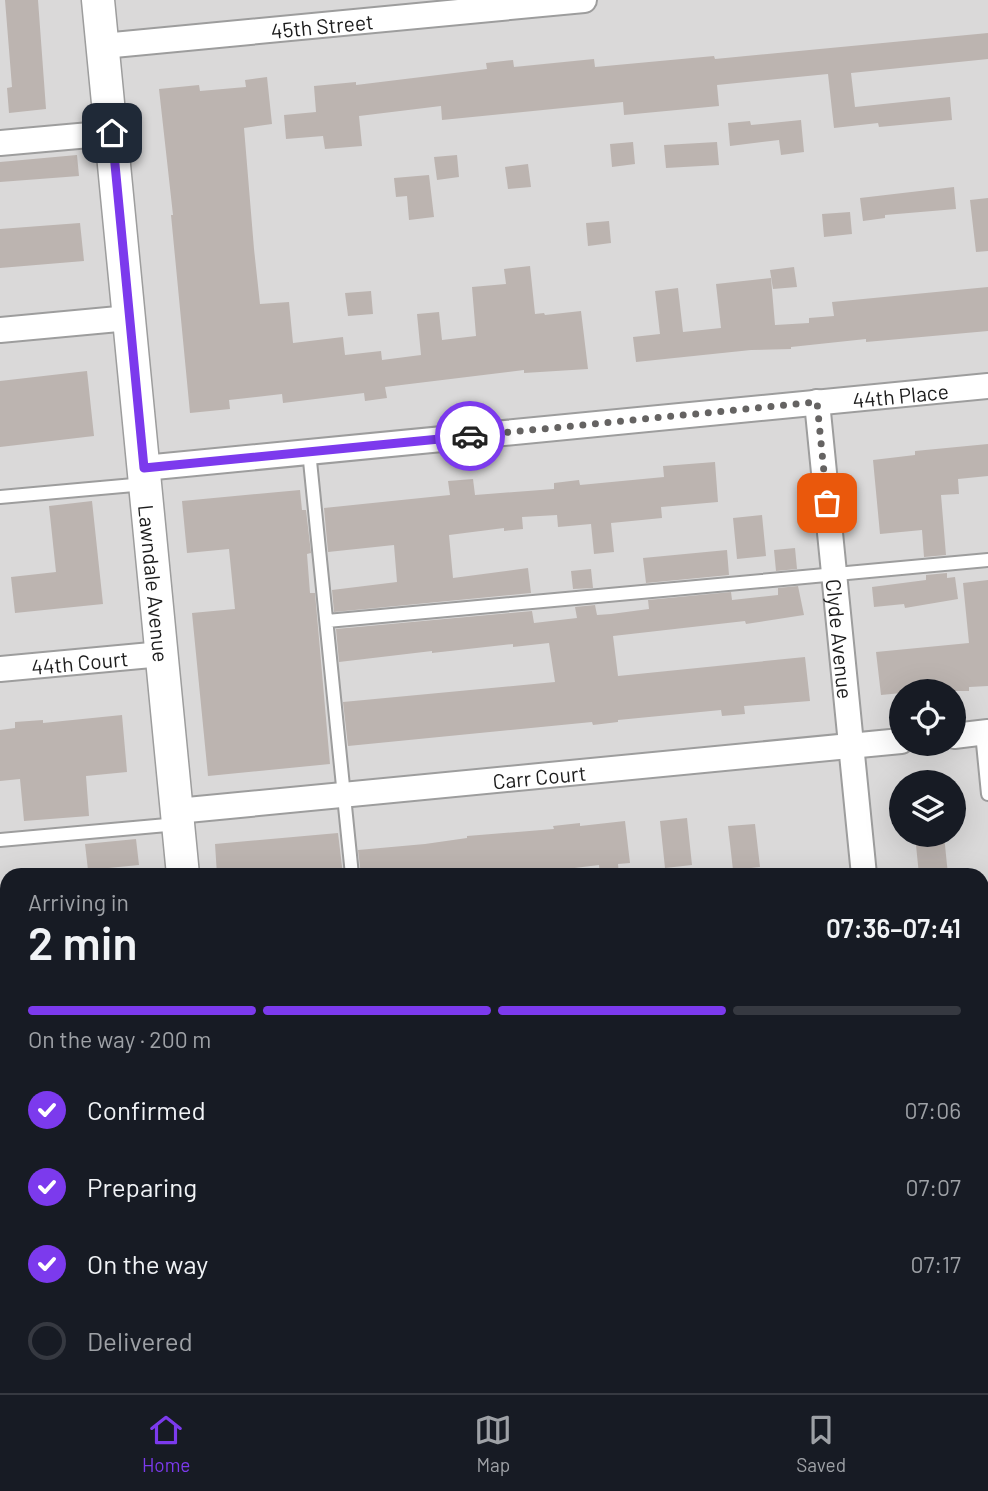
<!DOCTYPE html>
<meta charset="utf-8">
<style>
body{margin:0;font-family:Barlow,sans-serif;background:#20242c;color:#f1f3f6;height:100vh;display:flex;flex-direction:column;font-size:26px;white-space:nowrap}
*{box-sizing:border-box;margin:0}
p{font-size:23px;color:#9ea1a6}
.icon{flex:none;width:38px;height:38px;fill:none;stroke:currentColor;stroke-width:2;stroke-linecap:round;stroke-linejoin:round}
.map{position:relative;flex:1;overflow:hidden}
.sheet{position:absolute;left:0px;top:868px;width:989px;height:525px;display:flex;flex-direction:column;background:#171b24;border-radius:21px 21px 0 0;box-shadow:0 7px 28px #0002}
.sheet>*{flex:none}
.controls{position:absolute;left:889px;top:679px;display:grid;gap:14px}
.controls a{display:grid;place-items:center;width:77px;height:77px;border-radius:50%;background:#171b24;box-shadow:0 7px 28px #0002;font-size:35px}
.pin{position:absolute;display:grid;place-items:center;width:60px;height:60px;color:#fff;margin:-30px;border-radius:14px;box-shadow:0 4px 10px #0006}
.courier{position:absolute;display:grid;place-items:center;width:70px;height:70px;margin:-35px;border:5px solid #7c3aed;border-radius:50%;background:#fff;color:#222;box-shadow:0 2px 9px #0007}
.headline em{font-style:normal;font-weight:600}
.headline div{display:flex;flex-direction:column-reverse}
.headline{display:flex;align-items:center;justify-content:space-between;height:119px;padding:0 28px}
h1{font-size:46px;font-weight:600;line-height:52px}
.bar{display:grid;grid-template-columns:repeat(4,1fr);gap:10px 7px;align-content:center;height:84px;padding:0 28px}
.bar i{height:9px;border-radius:5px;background:#363941}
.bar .on{background:#7c3aed}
.bar p{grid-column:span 4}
ol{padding:0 28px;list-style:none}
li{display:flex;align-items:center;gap:21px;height:77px}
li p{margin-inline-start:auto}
li .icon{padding:7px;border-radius:50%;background:#7c3aed;color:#fff;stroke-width:4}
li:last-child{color:#9ea1a6}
li i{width:38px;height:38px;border:4px solid #363941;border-radius:50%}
.dock{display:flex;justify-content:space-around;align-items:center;height:98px;border-top:2px solid #363941;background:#171b24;font-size:19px;color:#9ea1a6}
.dock a{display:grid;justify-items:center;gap:4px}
.dock .on{color:#7c3aed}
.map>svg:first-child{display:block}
</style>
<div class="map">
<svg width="988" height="1393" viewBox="0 0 988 1393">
<defs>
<pattern id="construction-cross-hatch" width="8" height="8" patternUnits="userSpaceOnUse" patternTransform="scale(1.75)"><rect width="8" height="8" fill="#bfbfaf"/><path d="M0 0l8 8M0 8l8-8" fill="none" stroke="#a4a496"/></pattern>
</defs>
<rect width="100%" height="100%" fill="#ece8e3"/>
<!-- residential -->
<path fill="#dad9d9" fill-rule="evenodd" d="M0 0H988V1071L982 1072V875H7V1386H193L194 1393H0ZM901 691H954V744H901ZM901 782H954V835H901Z"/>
<!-- construction -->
<path fill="url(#construction-cross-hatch)" d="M988 1147V1393H480V1386H982V1148Z"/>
<!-- building -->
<path fill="#bcb4b0" d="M5 0H38L46 109 9 113 7 88 12 87Z
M988 33V59L851 73 855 107 950 97 952 120 879 127 878 123 834 128 828 74 717 85 719 106 624 115 623 102 442 120 441 106 359 116 362 146 325 149 323 136 286 139 284 115 316 112 314 86 356 82V85L487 69 486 63 513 60 514 67 594 59 595 67 714 56 715 59Z
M267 77 272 124 244 128 254 249 260 304 289 302 293 343 343 337 345 355 381 351 382 360 421 355 417 314 439 312 442 340 476 336 472 287 506 284 504 269 530 266 535 314 544 313 545 315 581 311 588 369 524 373V370L385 387 387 398 365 401 364 393 283 403 282 394 229 400 230 409 190 413 171 215H173L159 89 199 85 200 91 246 87 245 80Z
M801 120 804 152 781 155 779 140 730 146 728 123 750 121 751 125Z
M633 142 635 164 612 167 610 144Z
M717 142 719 165 666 168 664 145Z
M77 155 79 176 0 182V162Z
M457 155 459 177 437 180 434 157Z
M528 164 531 187 508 189 505 167Z
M429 175 434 217 409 220 407 196 396 197 394 178Z
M954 187 956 209 885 215V218L863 221 860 198Z
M988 198V251L976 252 970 200Z
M850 212 852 234 824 237 822 214Z
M609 221 611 243 588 246 586 223Z
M80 223 84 261 0 268V229Z
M794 267 797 287 773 289 770 270Z
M771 278 775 325 809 323V318L834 316 832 302 988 287V331L866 342V339L791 347V349L751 350 636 362 633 337 660 334 655 291 678 288 683 332 721 328 716 284Z
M371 291 373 314 348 316 345 293Z
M87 371 94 436 0 447V381Z
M988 444V476L958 479 959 494 941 495 946 555 924 557 922 530 880 534 873 460 915 455V451Z
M715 462 718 502 661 507 662 518 611 523 614 552 594 554 591 524 558 527 557 515 522 517 523 529 504 531V528L449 535 453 578 528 568 531 593 334 612 332 590 397 582 394 545 328 552 324 508 450 495 448 481 473 479 475 495 554 489V483L579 480 580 485 664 477 663 466Z
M300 490 302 510H306L311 553 307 554 310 593H315L330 764 208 776 192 613 235 609 229 549 187 553 182 501Z
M92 501 103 604 15 613 11 577 56 572 49 506Z
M762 515 766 556 737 559 733 518Z
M795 548 797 569 776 571 774 550Z
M727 550 729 575 646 583 643 558Z
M591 569 593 588 573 589 571 571Z
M947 573V578L955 577 958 599 905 608 904 604 874 607 872 587 926 580V575Z
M988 580V686L969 687V691H943V689L881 695 876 652 969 643 963 583Z
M798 586 804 615 746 624 745 621 613 636 618 676 805 657 810 701 744 706 745 714 722 716 721 710 618 720V722L593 725 592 722 348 746 343 702 555 682 549 643 513 647V644L432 653V651L339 662 336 629 532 611 534 623 577 618 575 607 595 605 597 615 611 614 649 609 648 600 731 592 732 600 778 595V588Z
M122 715 127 772 86 776 89 816 24 821 20 779 0 781V730L15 728V722L43 720V723Z
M687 818 692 865 665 868 660 821Z
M625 821 630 863 618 864 619 875H600L599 865 542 872 543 875H361L358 850 425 844 467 838V836L554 829 553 826 580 823V826Z
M755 824 760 867 733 870 728 826Z
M338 833 343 875H217L215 844Z
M915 835H944L948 875H919Z
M136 839 139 865 88 870 85 844Z"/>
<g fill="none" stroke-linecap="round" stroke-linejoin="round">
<!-- service casing -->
<g stroke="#9d9d9d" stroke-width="16">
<path id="service" d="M309 451 352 875
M0 497 145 484
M327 621 988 560
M982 733 988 794
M0 840 178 824
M0 1177H7
M982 1296H988
M633 1386V1393"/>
</g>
<!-- minor casing -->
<g stroke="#9d9d9d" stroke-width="28">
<g id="minor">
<path id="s1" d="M103 46 584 0"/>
<path d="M0 143 112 133"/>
<path d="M0 330 129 318"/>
<path id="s2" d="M817 402 864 875"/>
<path id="s3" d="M144 468 988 386"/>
<path id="s4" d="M0 669 162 654"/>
<path d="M954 736 988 732"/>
<path id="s5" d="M177 811 901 741"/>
<path d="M0 1007 7 1006"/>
<path d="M982 1083 988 1082"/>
<path d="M0 1351 7 1350"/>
</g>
</g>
<!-- tertiary casing -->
<g stroke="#9d9d9d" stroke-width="35">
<g id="tertiary">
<path id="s6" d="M98 0 183 875"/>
<path d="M230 1386V1393"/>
</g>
</g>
<!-- service -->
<use href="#service" stroke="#fff" stroke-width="12"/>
<!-- minor -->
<use href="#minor" stroke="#fff" stroke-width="24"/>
<!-- tertiary -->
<use href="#tertiary" stroke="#fff" stroke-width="32"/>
</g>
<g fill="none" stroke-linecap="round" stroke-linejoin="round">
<!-- done -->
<path stroke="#656362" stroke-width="7" stroke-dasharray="0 12.6" d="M470 436 817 402 827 503"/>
<!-- route -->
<path stroke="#7c3aed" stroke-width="9" d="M112 133 144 468 470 436"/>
</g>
<g text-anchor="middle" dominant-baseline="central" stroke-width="7" stroke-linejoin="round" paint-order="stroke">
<!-- street labels -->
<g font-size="21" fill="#1c1c1c" stroke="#fff">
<text stroke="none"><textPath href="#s1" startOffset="220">45th Street</textPath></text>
<text stroke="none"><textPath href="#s3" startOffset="760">44th Place</textPath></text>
<text stroke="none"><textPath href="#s6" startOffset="586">Lawndale Avenue</textPath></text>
<text stroke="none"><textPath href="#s2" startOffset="238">Clyde Avenue</textPath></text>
<text stroke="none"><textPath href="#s4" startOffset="80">44th Court</textPath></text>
<text stroke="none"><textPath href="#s5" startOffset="364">Carr Court</textPath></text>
</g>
</g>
</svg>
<div class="controls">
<a><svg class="icon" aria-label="locate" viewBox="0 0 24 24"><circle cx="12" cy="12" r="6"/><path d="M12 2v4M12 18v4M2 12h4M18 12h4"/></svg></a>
<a><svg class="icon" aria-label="layers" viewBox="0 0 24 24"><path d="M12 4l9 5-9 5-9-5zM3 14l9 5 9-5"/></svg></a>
</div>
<div class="pin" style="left:827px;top:503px;background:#ea580c"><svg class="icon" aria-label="bag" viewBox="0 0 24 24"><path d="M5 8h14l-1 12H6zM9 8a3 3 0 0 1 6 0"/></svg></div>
<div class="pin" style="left:112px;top:133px;background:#1f2937"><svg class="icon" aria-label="home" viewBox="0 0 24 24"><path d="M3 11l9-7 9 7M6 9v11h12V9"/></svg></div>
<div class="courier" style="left:470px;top:436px"><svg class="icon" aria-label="car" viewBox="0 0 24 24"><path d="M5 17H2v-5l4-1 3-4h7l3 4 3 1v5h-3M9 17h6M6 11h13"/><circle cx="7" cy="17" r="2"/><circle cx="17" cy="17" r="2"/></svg></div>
<section class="sheet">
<div class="headline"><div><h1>2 min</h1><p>Arriving in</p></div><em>07:36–07:41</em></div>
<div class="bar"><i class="on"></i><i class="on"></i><i class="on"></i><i></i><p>On the way · 200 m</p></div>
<ol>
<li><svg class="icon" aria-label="check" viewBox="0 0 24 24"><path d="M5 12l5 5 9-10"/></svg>Confirmed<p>07:06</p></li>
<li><svg class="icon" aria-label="check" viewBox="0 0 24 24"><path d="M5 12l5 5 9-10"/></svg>Preparing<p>07:07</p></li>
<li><svg class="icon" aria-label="check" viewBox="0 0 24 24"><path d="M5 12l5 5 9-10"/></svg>On the way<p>07:17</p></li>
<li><i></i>Delivered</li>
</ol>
</section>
</div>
<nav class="dock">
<a class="on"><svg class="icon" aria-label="home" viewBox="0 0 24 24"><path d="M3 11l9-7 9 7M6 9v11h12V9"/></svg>Home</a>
<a><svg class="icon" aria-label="map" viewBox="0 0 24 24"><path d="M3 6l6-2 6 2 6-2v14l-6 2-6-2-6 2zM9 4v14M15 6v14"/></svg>Map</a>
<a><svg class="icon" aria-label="saved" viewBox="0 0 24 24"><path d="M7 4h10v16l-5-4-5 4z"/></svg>Saved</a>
</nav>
